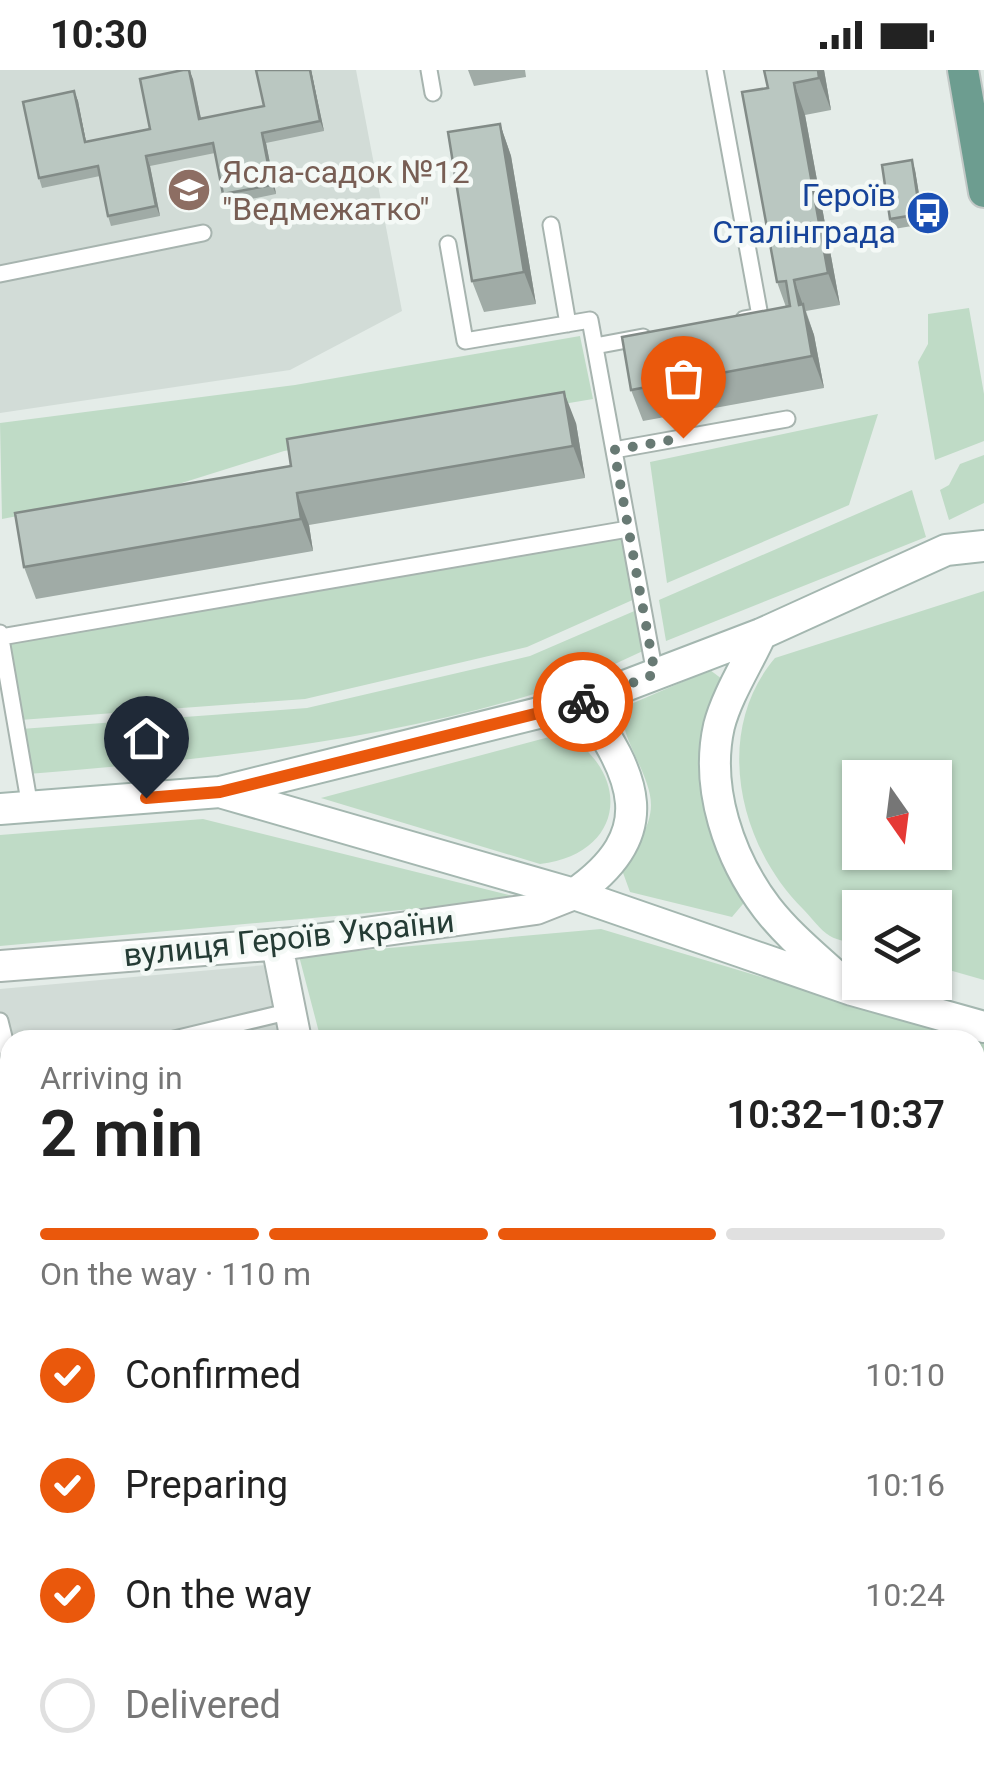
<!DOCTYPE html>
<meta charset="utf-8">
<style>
body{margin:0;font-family:Roboto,sans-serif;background:#f2f2f2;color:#222;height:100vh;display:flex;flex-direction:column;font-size:38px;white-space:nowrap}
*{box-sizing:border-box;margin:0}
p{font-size:32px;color:#767676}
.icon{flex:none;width:55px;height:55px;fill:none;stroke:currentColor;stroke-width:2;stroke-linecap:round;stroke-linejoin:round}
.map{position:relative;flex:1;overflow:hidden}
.side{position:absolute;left:0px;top:960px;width:985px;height:752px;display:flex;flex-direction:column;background:#fff;border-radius:30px 30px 0 0;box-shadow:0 2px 8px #0004}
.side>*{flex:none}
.needle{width:65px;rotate:166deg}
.controls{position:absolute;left:842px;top:690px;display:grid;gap:20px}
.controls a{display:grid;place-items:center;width:110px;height:110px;border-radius:0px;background:#fff;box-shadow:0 2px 8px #0004;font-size:50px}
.pin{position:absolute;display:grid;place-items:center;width:85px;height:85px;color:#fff;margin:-102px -42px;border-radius:50% 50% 50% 0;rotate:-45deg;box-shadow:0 0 10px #0007}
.pin .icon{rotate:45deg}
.courier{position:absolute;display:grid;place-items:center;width:100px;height:100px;margin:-50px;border:8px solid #ea580c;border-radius:50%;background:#fff;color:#222;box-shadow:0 2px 12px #0007}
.summary em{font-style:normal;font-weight:600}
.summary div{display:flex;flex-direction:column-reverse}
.summary{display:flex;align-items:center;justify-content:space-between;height:170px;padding:0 40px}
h1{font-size:65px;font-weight:600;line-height:75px}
.bar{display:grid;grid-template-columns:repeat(4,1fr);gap:15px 10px;align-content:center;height:120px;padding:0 40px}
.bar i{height:12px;border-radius:8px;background:#e0e0e0}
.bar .active{background:#ea580c}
.bar p{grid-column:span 4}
ol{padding:0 40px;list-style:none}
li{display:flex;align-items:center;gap:30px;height:110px}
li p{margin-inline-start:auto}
li .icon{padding:10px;border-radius:50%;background:#ea580c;color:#fff;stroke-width:4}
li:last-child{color:#767676}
li i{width:55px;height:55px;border:5px solid #e0e0e0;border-radius:50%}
.status{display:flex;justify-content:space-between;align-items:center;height:70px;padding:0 50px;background:#fff;direction:ltr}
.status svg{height:28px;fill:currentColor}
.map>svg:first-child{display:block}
</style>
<div class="status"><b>10:30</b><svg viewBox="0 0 49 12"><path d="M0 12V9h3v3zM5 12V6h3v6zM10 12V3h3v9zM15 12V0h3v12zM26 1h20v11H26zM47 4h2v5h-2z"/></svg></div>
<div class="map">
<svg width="984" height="1711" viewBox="0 0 984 1711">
<rect width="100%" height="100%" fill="#e4ece8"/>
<!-- built -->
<path fill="#d2dcd7" d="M0 0H356L402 241 290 300 0 343Z
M266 895 281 970H10V1272L0 1233V919Z"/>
<!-- green -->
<path fill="#bfdbc6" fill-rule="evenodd" d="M969 238 984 324V371L935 390 918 292 928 274V244Z
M580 266 593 329 284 381 169 417 2 449 0 353 295 315Z
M878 344 849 435 667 513 650 392Z
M984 385V433L949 450 940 420 949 415 960 394Z
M912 420 926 467 666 571 659 530Z
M626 464 637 528 527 577 305 629 20 650 8 572Z
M984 521V910L935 896V838H860V875C851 872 838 871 830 866 820 860 811 847 803 839 739 776 712 662 775 588ZM860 708H935V782H860Z
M639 539 645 580C622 590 599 603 575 611 398 671 213 689 28 704L21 659 307 638 530 586Z
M710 600 722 609 704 665 748 828 732 847 630 822 622 800C633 781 651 758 651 735 651 703 616 664 624 637Z
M564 663C634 705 624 784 540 794L321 728Z
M203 749 525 829 0 876V765Z
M601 859 972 970H321L299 886Z
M975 971 984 973V1102L975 1091Z
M10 1551V1702L91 1703 93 1711H0V1553Z"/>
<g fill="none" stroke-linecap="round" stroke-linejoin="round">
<!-- lane casing -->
<g stroke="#a7b4af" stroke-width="19">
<path id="lane" d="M429 0 433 23
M715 0 760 246 744 249
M551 155 568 254
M448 174 465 271 590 250 655 604
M0 204 203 163
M595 276 643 267
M614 380 787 349
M0 563 30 737
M1 567 628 459
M0 951 10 991
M170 970 291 941
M975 1203 984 1217
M975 1536 984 1533
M905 1702 907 1711"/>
</g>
<!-- street casing -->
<g stroke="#a7b4af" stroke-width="34">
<path id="street" d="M277 875 296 970
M0 896 294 873 536 839 574 824
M975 1628 984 1626
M416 1702 419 1711"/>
</g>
<!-- secondary casing -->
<g stroke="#a4b7b0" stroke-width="34">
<path id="secondary" d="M761 564C748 593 727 625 719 656 705 718 729 788 767 838 788 865 814 886 839 909
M223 723 574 824 852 920 984 957
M0 739 220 722 583 632 761 564 946 480 984 476
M574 824C662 763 635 706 583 632"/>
</g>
<!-- primary casing -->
<g stroke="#c2c8c6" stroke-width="34">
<path id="primary" d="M963 0 984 122"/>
</g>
<!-- lane -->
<use href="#lane" stroke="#fff" stroke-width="15"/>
<!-- street -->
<use href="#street" stroke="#fff" stroke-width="30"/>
<!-- secondary -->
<use href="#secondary" stroke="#fff" stroke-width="30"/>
<!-- primary -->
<use href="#primary" stroke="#6d9d90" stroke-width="30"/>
</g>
<!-- wall -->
<path fill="#a0aba6" d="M190 0 201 48 264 36 256 0H311L324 61 266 73 276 124 227 134 223 124 215 83 150 96 160 146 111 156 108 146 100 106 42 118 39 108 74 21 78 31 86 72 150 59Z
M468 0H525L526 7 474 16Z
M824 0 831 40 805 45 840 235 806 241 814 265 824 318 643 351 631 320 786 237 777 212 768 18Z
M500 54 511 86 536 234 484 242 472 211Z
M915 100 924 154 894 159 890 149Z
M576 353 585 408 309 455 313 481 36 529 24 497 15 443Z
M975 1085 984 1096V1176L975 1169Z
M984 1419V1514L975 1516V1422Z
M975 1632 984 1650V1662L977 1664 984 1691 975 1693Z
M287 1702H358L360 1710 290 1711Z
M654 1702H887L889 1711H621Z"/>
<!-- shaded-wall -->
<path fill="#828b87" d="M189 0 193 9 203 59 199 49Z
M310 0H311L324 61 320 51Z
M818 0H824L831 40 819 8Z
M794 13 805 45 840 235 828 203Z
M74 21 78 31 88 82 85 72Z
M500 54 511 86 536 234 524 202Z
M262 63 266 73 276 124 272 115Z
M146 86 150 96 160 146 156 136Z
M912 90 915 100 924 154 920 144Z
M794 210 814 265 824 318 812 286 799 235Z
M564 322 576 353 585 408 573 376Z
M297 423 309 455 313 481 301 449Z"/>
<!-- building -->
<path fill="#bac7c1" stroke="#828b87" stroke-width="2.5" d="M183 0H189L199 49 264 36 256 0H310L320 51 262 63 272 115 223 124 213 73 146 86 156 136 108 146 98 96 39 108 23 32 74 21 85 72 150 59 140 9Z
M764 0H818L819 8 794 13 828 203 794 210 799 235 803 234 812 286 631 320 622 267 790 236 786 211 777 212 742 22 768 18Z
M500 54 524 202 472 211 448 62Z
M912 90 920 144 890 149 882 95Z
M564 322 573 376 297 423 301 449 24 497 15 443 291 396 287 369Z
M975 1085 984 1096V1164L975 1149Z
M984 1419V1479L975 1482V1422Z
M979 1631 984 1657 976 1659 983 1686 975 1687V1632Z
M654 1702H849L817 1711H621Z"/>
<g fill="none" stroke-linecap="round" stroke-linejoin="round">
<!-- done -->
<path stroke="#687a74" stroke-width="10" stroke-dasharray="0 18" d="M583 632 655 604 614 380 683 368"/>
<!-- route -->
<path stroke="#ea580c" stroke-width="12" d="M146 728 220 722 583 632"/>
</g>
<!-- icons -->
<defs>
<g id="school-disc" transform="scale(2.25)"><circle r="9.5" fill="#8d6e63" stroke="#f4f9f6"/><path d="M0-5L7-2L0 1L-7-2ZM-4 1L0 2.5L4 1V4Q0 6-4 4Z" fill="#fff"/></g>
<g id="bus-disc" transform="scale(2.25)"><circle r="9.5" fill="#1a4fb4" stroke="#f4f9f6"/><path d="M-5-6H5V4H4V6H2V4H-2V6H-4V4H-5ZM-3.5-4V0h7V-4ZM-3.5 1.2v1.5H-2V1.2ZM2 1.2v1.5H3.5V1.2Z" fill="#fff"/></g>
</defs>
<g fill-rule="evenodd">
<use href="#school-disc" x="189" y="120"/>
<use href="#bus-disc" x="928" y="143"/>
</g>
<g text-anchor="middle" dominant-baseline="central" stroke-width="9" stroke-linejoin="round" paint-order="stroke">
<!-- education labels -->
<g font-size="32" fill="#785e54" stroke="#f4f9f6" text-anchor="start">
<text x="222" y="102">Ясла-садок №12<tspan x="222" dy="37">"Ведмежатко"</tspan></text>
</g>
<!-- transit labels -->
<g font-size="32" fill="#164399" stroke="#f4f9f6" text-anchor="end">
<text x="896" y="125">Героїв<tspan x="896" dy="37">Сталінграда</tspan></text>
</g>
<!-- street labels -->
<g font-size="32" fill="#253c35" stroke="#f4f9f6">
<text transform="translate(289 868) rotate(-6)">вулиця Героїв України</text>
</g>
</g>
</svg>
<div class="controls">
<a><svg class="needle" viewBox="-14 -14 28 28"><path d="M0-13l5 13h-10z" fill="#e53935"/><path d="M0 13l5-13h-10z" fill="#767676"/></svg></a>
<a><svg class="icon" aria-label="layers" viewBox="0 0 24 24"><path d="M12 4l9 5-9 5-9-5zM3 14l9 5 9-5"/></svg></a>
</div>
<div class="pin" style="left:683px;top:368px;background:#ea580c"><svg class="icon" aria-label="bag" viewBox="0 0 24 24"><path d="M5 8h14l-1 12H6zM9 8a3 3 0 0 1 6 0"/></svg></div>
<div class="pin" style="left:146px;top:728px;background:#1f2937"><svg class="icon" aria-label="home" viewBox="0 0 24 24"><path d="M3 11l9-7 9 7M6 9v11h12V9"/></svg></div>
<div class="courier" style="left:583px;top:632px"><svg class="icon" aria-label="bike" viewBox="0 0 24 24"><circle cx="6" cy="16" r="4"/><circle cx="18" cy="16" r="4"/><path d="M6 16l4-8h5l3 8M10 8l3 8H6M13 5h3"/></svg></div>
<section class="side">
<div class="summary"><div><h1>2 min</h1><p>Arriving in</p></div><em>10:32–10:37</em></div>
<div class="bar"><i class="active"></i><i class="active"></i><i class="active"></i><i></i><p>On the way · 110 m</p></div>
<ol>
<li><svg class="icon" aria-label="check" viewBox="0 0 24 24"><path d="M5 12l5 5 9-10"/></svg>Confirmed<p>10:10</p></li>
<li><svg class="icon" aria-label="check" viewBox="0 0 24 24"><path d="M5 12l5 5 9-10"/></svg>Preparing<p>10:16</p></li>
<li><svg class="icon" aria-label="check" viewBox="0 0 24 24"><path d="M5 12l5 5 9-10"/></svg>On the way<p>10:24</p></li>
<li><i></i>Delivered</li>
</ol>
</section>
</div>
